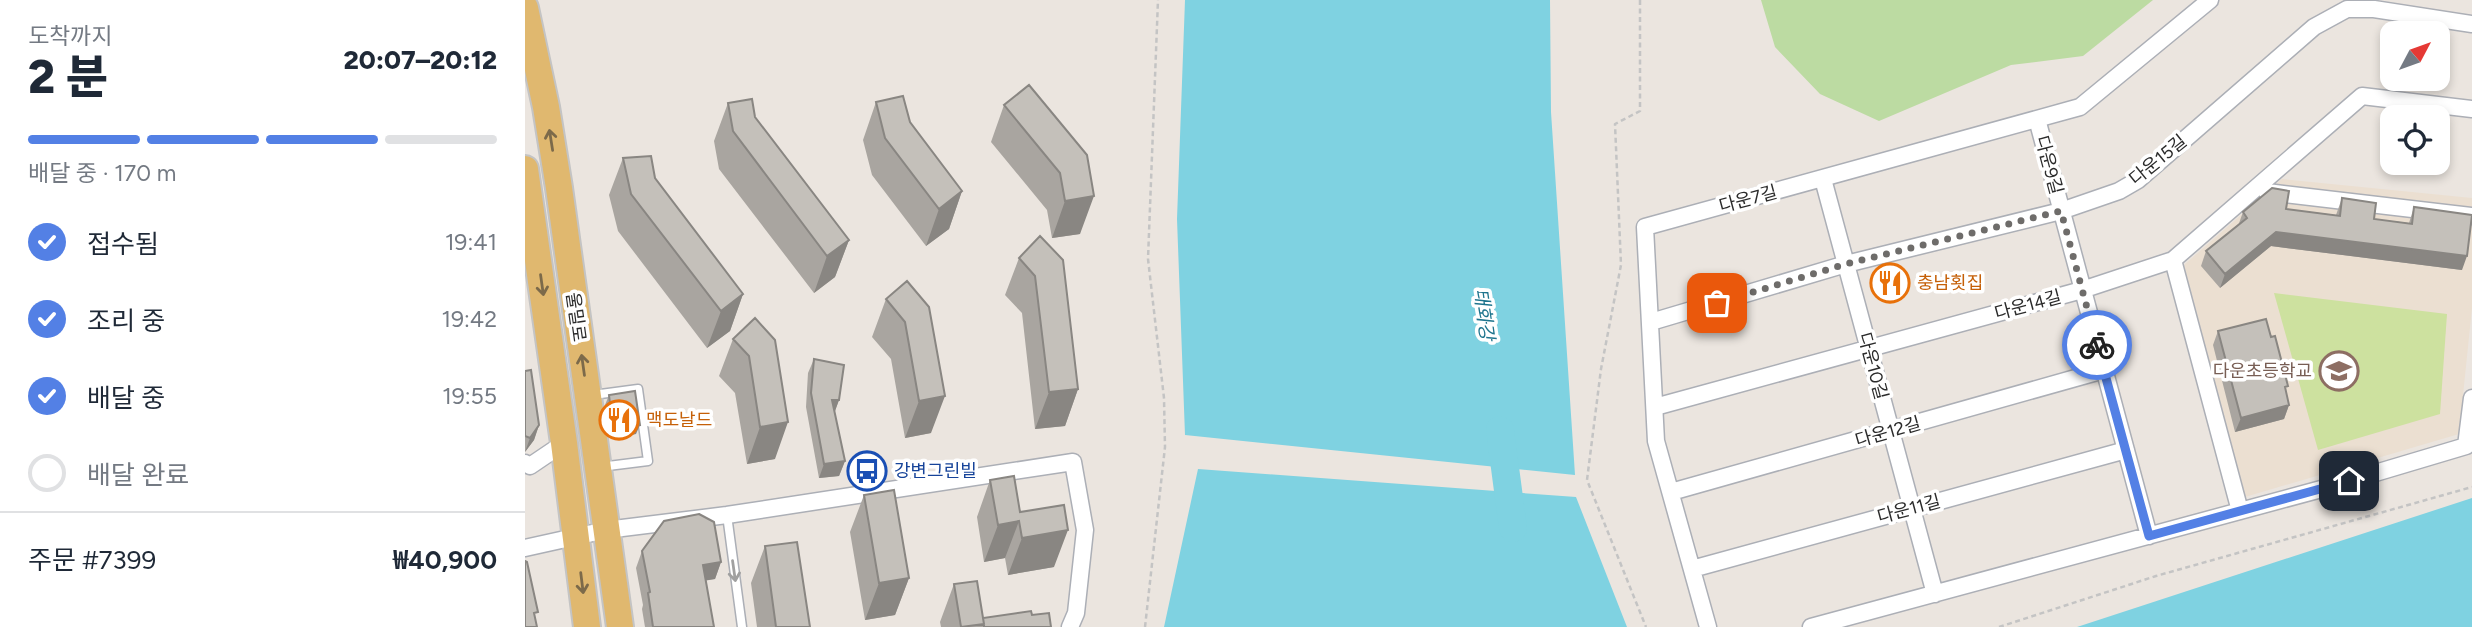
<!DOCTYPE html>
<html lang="ko">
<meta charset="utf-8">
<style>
body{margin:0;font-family:Figtree,"Noto Sans KR",sans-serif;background:#f6f6f7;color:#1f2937;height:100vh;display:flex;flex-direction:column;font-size:26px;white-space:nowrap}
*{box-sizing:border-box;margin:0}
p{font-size:23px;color:#747a83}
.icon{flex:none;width:38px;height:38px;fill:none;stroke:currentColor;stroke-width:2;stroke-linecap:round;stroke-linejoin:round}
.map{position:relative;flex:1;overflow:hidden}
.details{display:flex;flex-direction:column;background:#fff;width:525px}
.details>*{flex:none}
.needle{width:46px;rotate:49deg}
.tools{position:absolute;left:1855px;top:21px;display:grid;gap:14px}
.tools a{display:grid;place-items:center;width:70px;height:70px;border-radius:14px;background:#fff;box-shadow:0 4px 10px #0003;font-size:35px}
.pin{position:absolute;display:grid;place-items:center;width:60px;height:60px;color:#fff;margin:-30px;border-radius:14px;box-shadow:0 4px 10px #0006}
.courier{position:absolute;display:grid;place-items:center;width:70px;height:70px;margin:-35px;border:5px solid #5380e5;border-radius:50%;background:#fff;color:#222;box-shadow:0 2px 9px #0007}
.summary em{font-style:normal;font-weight:800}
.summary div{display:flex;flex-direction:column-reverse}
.summary{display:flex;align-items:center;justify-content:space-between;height:119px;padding:0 28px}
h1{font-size:46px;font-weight:800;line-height:52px}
.bar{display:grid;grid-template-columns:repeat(4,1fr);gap:10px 7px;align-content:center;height:84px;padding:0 28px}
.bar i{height:9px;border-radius:5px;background:#e0e1e3}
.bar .active{background:#5380e5}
.bar p{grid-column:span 4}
.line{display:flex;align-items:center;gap:18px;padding:0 28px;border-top:2px solid #e0e1e3}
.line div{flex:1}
ol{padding:0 28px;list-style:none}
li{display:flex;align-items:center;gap:21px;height:77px}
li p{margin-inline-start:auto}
li .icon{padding:7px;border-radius:50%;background:#5380e5;color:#fff;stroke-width:4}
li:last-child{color:#747a83}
li i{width:38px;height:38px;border:4px solid #e0e1e3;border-radius:50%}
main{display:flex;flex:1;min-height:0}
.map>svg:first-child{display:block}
</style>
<main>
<section class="details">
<div class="summary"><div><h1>2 분</h1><p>도착까지</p></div><em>20:07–20:12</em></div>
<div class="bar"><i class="active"></i><i class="active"></i><i class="active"></i><i></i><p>배달 중 · 170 m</p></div>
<ol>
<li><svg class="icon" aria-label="check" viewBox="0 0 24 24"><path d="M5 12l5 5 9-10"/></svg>접수됨<p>19:41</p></li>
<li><svg class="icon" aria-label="check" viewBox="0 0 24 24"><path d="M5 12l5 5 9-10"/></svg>조리 중<p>19:42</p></li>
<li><svg class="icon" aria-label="check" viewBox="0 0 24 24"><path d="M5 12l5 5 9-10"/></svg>배달 중<p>19:55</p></li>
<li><i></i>배달 완료</li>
</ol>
<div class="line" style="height:91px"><div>주문 #7399</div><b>₩40,900</b></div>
</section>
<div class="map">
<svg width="1947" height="627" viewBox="0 0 1947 627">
<rect width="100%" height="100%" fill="#ebe5df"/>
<!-- education -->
<path fill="#ebdfd1" d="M1757 179 1947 198V308L1934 434 1720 497 1659 265Z"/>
<!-- green -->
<path fill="#bcdba2" d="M1236 0H1628L1558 56 1486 65 1354 121 1295 94 1250 47Z"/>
<!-- pitch -->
<path fill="#cde19f" d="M1749 293 1922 314 1915 414 1793 450Z"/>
<!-- water -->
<path fill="#7fd2e1" d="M660 0H1025L1026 112 1050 475 660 435 652 219Z
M673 469 1051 497 1102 627H639Z
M1947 498V627H1552Z"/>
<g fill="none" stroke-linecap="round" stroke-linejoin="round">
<!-- river -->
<path stroke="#7fd2e1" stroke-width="28" d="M975 430 988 528"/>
<!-- lane casing -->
<g stroke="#acafb6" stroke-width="11">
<path id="lane" d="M68 395 113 389 123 461 75 467
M202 515 217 627"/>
</g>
<!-- street casing -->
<g stroke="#acafb6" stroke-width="19">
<path id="street" d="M1512 119 1624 536
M1298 179 1410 594
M1742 192 1947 216
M1648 260 1715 511
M1126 322 1321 264 1536 211 1594 191 1613 180 1789 27 1822 9H1849L1947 24
M1130 407 1557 290 1648 260 1837 96 1947 109
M0 463 5 466 39 443
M1146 492 1579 370
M0 548 81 530 202 515 548 462 560 530 551 613 545 627
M1167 569 1601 450
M1183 627 1131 441 1120 227 1555 107 1685 0
M1286 627 1800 488 1941 446 1947 398"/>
</g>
<!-- primary casing -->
<g stroke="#c4c4c4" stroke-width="30">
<path id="primary" d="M0 8 21 107 34 188 95 627
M0 169 39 443 62 627"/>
</g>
<!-- path -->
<path stroke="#c4c4c4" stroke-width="2.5" stroke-dasharray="5 3.5" stroke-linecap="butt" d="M1115 0V111L1090 124 1096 265 1076 369 1062 480 1121 627
M620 627 640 447 639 398 623 259 633 0
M1474 627 1631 576 1947 487"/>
<!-- lane -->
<use href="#lane" stroke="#fff" stroke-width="8"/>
<!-- street -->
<use href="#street" stroke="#fff" stroke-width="16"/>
<!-- primary -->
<use href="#primary" stroke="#e0b86f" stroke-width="26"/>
</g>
<!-- wall -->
<path fill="#a9a5a0" d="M351 102 385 122 437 191 424 229 401 246 347 175 338 140Z
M203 103 230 117 324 240 310 277 289 293 194 169 189 141Z
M479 105 562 155 555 234 527 238 522 210 466 142Z
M98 158 130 178 218 294 205 331 182 348 93 231 84 195Z
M1817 198 1849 219 1884 223 1889 207 1937 270 1746 246 1695 288 1676 266 1681 251 1713 226 1718 212 1761 209 1811 215Z
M494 258 538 260 553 389 540 426 510 429 497 313 480 295Z
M361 299 404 307 406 433 380 438 366 359 347 337Z
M230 318 250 459 222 464 210 393 194 376 208 339Z
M1693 331 1761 392 1764 405 1759 419 1710 432 1688 345Z
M289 359 314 400 309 413 320 461 314 476 294 478 281 407 283 373Z
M0 371 14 425 9 440 0 452Z
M84 395 111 434 85 438 80 405Z
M465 480 495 512 529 567 483 575 480 558 459 562 452 517Z
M339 495 384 578 370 615 340 620 325 532Z
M240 546 285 627H232L226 583Z
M117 551 196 562 190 579 181 580 189 627H120L117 609 118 605 111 568Z
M429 584 458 618 507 615 526 627H416L415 622Z"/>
<!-- shaded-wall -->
<path fill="#898682" d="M437 191 424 229 401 246 414 209Z
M569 196 555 234 527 238 540 201Z
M1751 232 1942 256 1937 270 1746 246 1695 288 1700 274Z
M324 240 310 277 289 293 302 256Z
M218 294 205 331 182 348 196 311Z
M553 389 540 426 510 429 524 392Z
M420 396 406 433 380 438 394 401Z
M307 400H314L309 414Z
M1764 405 1759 419 1710 432 1716 418Z
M263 422 250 459 222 464 235 427Z
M14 425 9 440 0 452 5 438Z
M115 425 111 434 85 438 88 428Z
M320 461 314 476 294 478 299 464Z
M494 521 480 558 459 562 473 525Z
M543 530 529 567 483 575 497 538Z
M196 562 190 579 172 582 178 565Z
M384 578 370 615 340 620 354 583Z"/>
<!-- building -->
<path fill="#c4c0ba" stroke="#898682" stroke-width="2" d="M504 85 562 155 569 196 540 201 535 173 479 105Z
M378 96 385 122 437 191 414 209 360 138 351 102Z
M227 99 230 117 324 240 302 256 208 131 203 103Z
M126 156 130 178 218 294 196 311 106 194 98 158Z
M1747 188 1764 191 1761 209 1815 216 1817 198 1851 203 1849 219 1887 224 1889 207 1947 215 1942 256 1751 232 1700 274 1681 251 1722 218 1718 212Z
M515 236 538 260 553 389 524 392 510 276 494 258Z
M382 281 404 307 420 396 394 401 380 322 361 299Z
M230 318 250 340 263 422 235 427 224 356 208 339Z
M1741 319 1746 337 1750 336 1763 386 1760 387 1764 405 1716 418 1693 331Z
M289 359 319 365 314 400H307L320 461 299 464 286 393Z
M6 370 14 425 5 438 0 436V371Z
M110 391 115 425 88 428 84 395Z
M489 476 495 512 539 505 543 530 497 538 494 521 473 525 465 480Z
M369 490 384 578 354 583 339 495Z
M174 514 189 522 196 562 178 565 189 627H128L123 593 125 592 117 551 139 521Z
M272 542 285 627H251L240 546Z
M0 561 2 562 13 612 9 613 12 627H0Z
M452 581 459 624 436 627 429 584Z
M506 611 507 615 524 613 526 627H459V624L458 618Z"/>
<!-- one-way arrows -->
<defs><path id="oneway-shaft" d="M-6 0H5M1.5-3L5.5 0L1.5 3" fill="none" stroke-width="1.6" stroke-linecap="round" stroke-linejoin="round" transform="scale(1.75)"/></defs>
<g stroke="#7c6a4a">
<use href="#oneway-shaft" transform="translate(26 140) rotate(-99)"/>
<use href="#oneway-shaft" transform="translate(17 285) rotate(82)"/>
<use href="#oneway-shaft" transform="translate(58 365) rotate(-98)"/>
<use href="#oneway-shaft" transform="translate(57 583) rotate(83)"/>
</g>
<use stroke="#a0a0a0" href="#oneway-shaft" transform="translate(209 571) rotate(82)"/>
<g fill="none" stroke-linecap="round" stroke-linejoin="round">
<!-- done -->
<path stroke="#6e6c6a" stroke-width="7" stroke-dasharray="0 12.6" d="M1192 303 1321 264 1536 211 1572 345"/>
<!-- route -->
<path stroke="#5380e5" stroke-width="9" d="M1572 345 1624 536 1824 481"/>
</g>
<!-- icons -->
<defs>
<g id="restaurant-ring" transform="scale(2.0125)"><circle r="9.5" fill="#fff" stroke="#e8710a" stroke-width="1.5"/><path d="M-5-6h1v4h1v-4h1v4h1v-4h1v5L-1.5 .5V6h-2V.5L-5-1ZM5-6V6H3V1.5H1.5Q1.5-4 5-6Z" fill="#e8710a"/></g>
<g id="school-ring" transform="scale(2.0125)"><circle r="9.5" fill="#fff" stroke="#8d6e63" stroke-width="1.5"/><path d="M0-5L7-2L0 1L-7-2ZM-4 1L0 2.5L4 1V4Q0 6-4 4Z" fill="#8d6e63"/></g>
<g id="bus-ring" transform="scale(2.0125)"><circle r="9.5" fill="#fff" stroke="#1a4fb4" stroke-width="1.5"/><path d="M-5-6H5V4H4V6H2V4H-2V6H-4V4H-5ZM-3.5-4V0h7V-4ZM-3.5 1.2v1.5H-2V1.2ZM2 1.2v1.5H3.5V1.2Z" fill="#1a4fb4"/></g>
</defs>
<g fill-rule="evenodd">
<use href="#restaurant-ring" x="1365" y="283"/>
<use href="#school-ring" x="1814" y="371"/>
<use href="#restaurant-ring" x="94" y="420"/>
<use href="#bus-ring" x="342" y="471"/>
</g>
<g text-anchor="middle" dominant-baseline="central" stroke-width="7" stroke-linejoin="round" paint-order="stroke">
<!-- street labels -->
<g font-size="18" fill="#2b2b2b" stroke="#fff">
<text transform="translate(1633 160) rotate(-39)">다운15길</text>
<text transform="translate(1524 165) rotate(75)">다운9길</text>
<text transform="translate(1223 199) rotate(-15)">다운7길</text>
<text transform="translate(1503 305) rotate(-15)">다운14길</text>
<text transform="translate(51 317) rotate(82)">울밀로</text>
<text transform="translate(1348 366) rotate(75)">다운10길</text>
<text transform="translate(1363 432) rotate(-16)">다운12길</text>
<text transform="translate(1384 509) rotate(-15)">다운11길</text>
</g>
<!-- food labels -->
<g font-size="18" fill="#c56008" stroke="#fff" text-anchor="start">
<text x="1392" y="283">충남횟집</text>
<text x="121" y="420">맥도날드</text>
</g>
<!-- education labels -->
<g font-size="18" fill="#785e54" stroke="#fff" text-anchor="end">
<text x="1787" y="371">다운초등학교</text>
</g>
<!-- transit labels -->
<g font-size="18" fill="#164399" stroke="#fff" text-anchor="start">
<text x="369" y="471">강변그린빌</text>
</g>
<!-- water labels -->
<g font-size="19" font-style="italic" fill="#1e748d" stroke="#fff">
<text transform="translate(959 314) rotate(82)">태화강</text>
</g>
</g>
</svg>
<div class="tools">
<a><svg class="needle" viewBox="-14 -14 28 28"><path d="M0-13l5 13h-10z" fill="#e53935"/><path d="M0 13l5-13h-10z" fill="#747a83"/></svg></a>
<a><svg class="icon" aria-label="locate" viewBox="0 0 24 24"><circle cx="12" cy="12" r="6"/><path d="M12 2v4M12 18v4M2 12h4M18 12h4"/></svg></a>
</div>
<div class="pin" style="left:1192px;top:303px;background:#ea580c"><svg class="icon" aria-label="bag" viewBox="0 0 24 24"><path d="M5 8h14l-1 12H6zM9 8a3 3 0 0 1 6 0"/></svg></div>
<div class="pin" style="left:1824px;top:481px;background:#1f2937"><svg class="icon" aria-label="home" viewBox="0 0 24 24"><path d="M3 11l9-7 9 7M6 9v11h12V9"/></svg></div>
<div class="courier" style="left:1572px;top:345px"><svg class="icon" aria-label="bike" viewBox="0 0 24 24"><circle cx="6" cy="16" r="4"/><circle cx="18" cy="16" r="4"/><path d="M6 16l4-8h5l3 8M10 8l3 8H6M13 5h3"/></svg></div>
</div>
</main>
